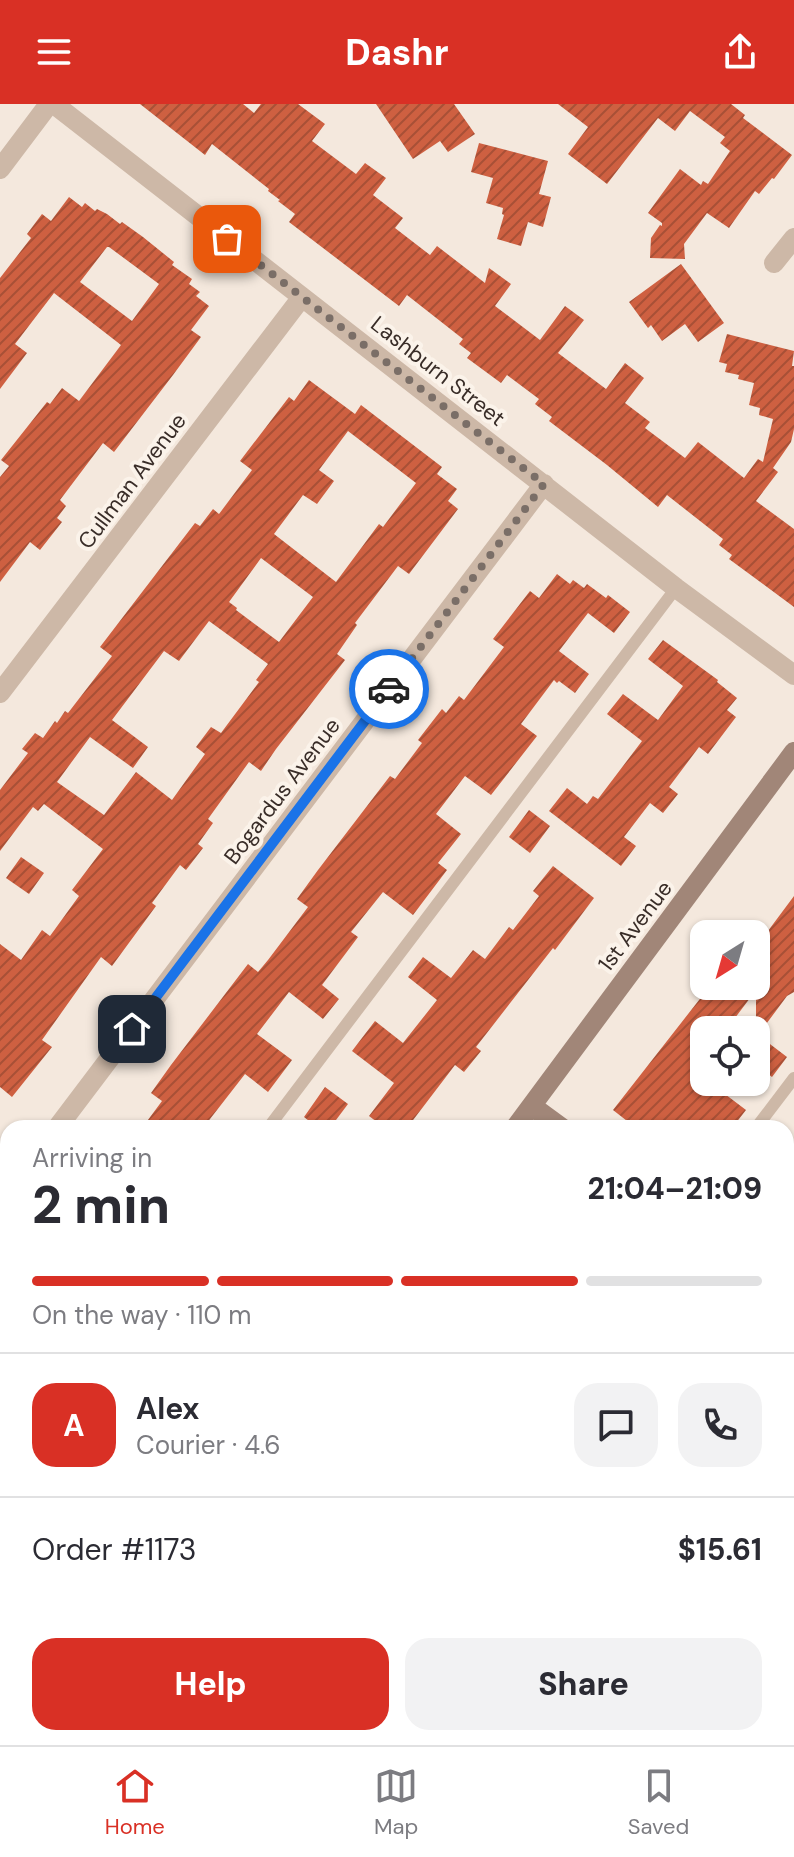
<!DOCTYPE html>
<meta charset="utf-8">
<style>
body{margin:0;font-family:"DM Sans",sans-serif;background:#f2f2f3;color:#2b2b33;height:100vh;display:flex;flex-direction:column;font-size:30px;white-space:nowrap}
*{box-sizing:border-box;margin:0}
p{font-size:26px;color:#7c7c81}
.icon{flex:none;width:44px;height:44px;fill:none;stroke:currentColor;stroke-width:2;stroke-linecap:round;stroke-linejoin:round}
.map{position:relative;flex:1;overflow:hidden}
.sheet{position:absolute;left:0px;top:1016px;width:794px;height:626px;display:flex;flex-direction:column;background:#fff;border-radius:24px 24px 0 0;box-shadow:0 2px 6px #0004}
.sheet>*{flex:none}
.needle{width:52px;rotate:217deg}
.fabs{position:absolute;left:690px;top:816px;display:grid;gap:16px}
.fabs a{display:grid;place-items:center;width:80px;height:80px;border-radius:16px;background:#fff;box-shadow:0 2px 6px #0004;font-size:40px}
.pin{position:absolute;display:grid;place-items:center;width:68px;height:68px;color:#fff;margin:-34px;border-radius:16px;box-shadow:0 4px 12px #0006}
.courier{position:absolute;display:grid;place-items:center;width:80px;height:80px;margin:-40px;border:6px solid #1a73e8;border-radius:50%;background:#fff;color:#222;box-shadow:0 2px 10px #0007}
.head em{font-style:normal;font-weight:800}
.head div{display:flex;flex-direction:column-reverse}
.head{display:flex;align-items:center;justify-content:space-between;height:136px;padding:0 32px}
h1{font-size:52px;font-weight:800;line-height:60px}
.bar{display:grid;grid-template-columns:repeat(4,1fr);gap:12px 8px;align-content:center;height:96px;padding:0 32px}
.bar i{height:10px;border-radius:6px;background:#e1e1e2}
.bar .selected{background:#d93025}
.bar p{grid-column:span 4}
.line{display:flex;align-items:center;gap:20px;padding:0 32px;border-top:2px solid #e1e1e2}
.line div{flex:1}
.round{display:grid;place-items:center;flex:none;width:84px;height:84px;border-radius:24px;background:#f2f2f3}
.cta{display:flex;gap:16px;margin-top:auto;padding:16px 32px}
.cta a{flex:1;height:92px;border-radius:24px;background:#d93025;color:#fff;font-size:32px;font-weight:800;line-height:92px;text-align:center}
.cta a+a{background:#f2f2f3;color:#2b2b33}
header{display:flex;justify-content:space-between;align-items:center;height:104px;padding:0 32px;background:#d93025;color:#fff;font-size:36px;font-weight:800}
.dock{display:flex;justify-content:space-around;align-items:center;height:112px;border-top:2px solid #e1e1e2;background:#fff;font-size:22px;color:#7c7c81}
.dock a{display:grid;justify-items:center;gap:4px}
.dock .selected{color:#d93025}
.map>svg:first-child{display:block}
</style>
<header><svg class="icon" aria-label="menu" viewBox="0 0 24 24"><path d="M4 6h16M4 12h16M4 18h16"/></svg>Dashr<svg class="icon" aria-label="share" viewBox="0 0 24 24"><path d="M12 15V3M7 8l5-5 5 5M5 13v7h14v-7"/></svg></header>
<div class="map">
<svg width="794" height="1641" viewBox="0 0 794 1641">
<defs>
<pattern id="building-hatch" width="6" height="6" patternUnits="userSpaceOnUse" patternTransform="scale(2)"><rect width="6" height="6" fill="#ce6041"/><path d="M-1 1l2-2M0 6l6-6M5 7l2-2" fill="none" stroke="#a85036"/></pattern>
</defs>
<rect width="100%" height="100%" fill="#f4e8dd"/>
<!-- building -->
<path fill="url(#building-hatch)" fill-rule="evenodd" d="M140 0H243L254 9 261 0H298L325 20 312 37 356 70 365 59 386 74 373 91 403 114 395 124 430 151 437 142 485 179 489 164 511 180 495 202 540 236 565 202 584 216 558 249 606 285 625 259 644 274 625 299 650 318 645 324 685 354 698 338 744 374 758 355 763 358 773 315 759 311 760 304 749 301 754 279 738 275 739 271 725 268 727 260 719 258 727 230 794 247 792 262H794V325L791 338 773 364 778 368 756 397 794 425V503L729 455 732 451 719 441 723 435 667 391 658 403 607 361 549 317 552 313 535 300 539 295 507 271 501 279 467 254 471 249 459 240 463 235 407 191 399 202 289 118 295 110 278 97 280 96 268 87 269 85 212 40 205 51Z
M376 0H454L475 30 448 48 440 37 413 55Z
M558 0H731L745 11 743 14 792 51 774 75 772 74 759 90 755 87 729 124 707 109 684 140 685 155 650 154 651 134 660 121 662 122V119L648 109 680 65 701 81 703 77 708 80 730 47 720 39 725 33 690 7 675 27 658 14 607 80 568 50 588 23Z
M479 39 548 57 539 90 551 93 543 123 528 118 521 142 497 135 504 111 502 110 503 104 486 99 493 74 471 68Z
M69 93 82 103 85 99 95 107 97 105 107 110 120 120 122 118 143 133 174 158 172 161 192 175 189 180 200 188 196 192 209 202 191 226 201 233 173 271 114 348 103 339 60 396 66 402 57 414 62 418 40 446 30 438 0 478V373L9 362 1 356 47 298 50 300 62 284 79 297 121 241 54 189 15 240 27 249 0 285V174L31 134 27 130 42 110 51 117ZM107 143H109L159 180 132 217 80 178Z
M681 160 724 219 698 238 685 220 662 237 651 221 648 224 629 198Z
M309 276 355 310 361 301 442 363 437 370 457 385 448 397 458 405 409 470 398 462 355 519 357 521 337 550 345 556 276 645 261 667 249 658 208 715 213 719 198 740 203 744 186 766 180 761 152 799 156 802 112 862 101 853 42 936 52 943 12 993 0 983V840L21 856 42 826 50 832 79 792 72 786 103 745 44 700 38 707 33 703 0 747V686L28 649 22 645 35 629 43 634 55 617 57 619 65 607 68 609 112 552 100 543 195 419 200 422 213 405 219 410 252 366 240 357 289 293 294 297ZM348 327 416 379 383 423 379 420 336 478 274 430 303 391 317 400 334 377 319 366ZM261 454 313 493 279 538 236 506 237 504 229 498ZM209 517 268 560 256 576 259 578 221 629 211 623 196 643 205 650 172 696 136 668 104 711 57 678 90 633 133 664 148 643 112 616 164 547 179 557Z
M557 470 570 480 573 476 584 484 587 480 606 494 608 491 630 508 614 529 588 509 559 547 589 570 575 589 559 577 557 579 554 576 521 620 537 632 491 691 465 672 436 710 461 730 438 759 447 766 413 811 383 788 351 828 358 833 322 881 339 895 323 915 289 888 257 930 292 956 268 988 245 970 203 1024H142L162 997 151 989 171 961 248 860 258 868 268 856 308 803 297 795 318 766 390 672 395 675 422 639 418 636 442 605 446 609 459 592 464 596 504 543 493 535 530 487 539 494Z
M663 536 718 576 717 578 737 594 727 606 736 613 708 650 699 643 669 683 678 690 663 709 650 699 624 733 636 742 621 762 549 707 567 684 587 700 593 692 598 695 642 637 607 610 623 590 658 616 683 582 648 555Z
M529 706 550 722 530 749 509 733Z
M21 753 44 769 29 790 6 774Z
M553 762 594 794 555 846 553 844 476 943 481 947 464 968 455 961 407 1024H385L369 1012 394 979 352 947 375 917 403 939 437 896 408 873 423 853 451 874 473 846 485 855 509 823 513 826 539 792 533 787Z
M794 792V888L787 892 758 931 787 953 772 973 756 961V886L726 926H704V978H709L746 1006 732 1024H636L613 1006 710 882H756V843Z
M325 983 348 1000 330 1024H318L304 1013Z"/>
<g fill="none" stroke-linecap="round" stroke-linejoin="round">
<!-- lane -->
<path stroke="#cdb8a7" stroke-width="12" d="M268 1024 676 484
M756 1024 794 974
M0 1379 8 1368"/>
<!-- street -->
<path stroke="#cdb8a7" stroke-width="20" d="M54 0 676 484 794 571
M0 65 49 0
M774 159 794 134
M0 589 302 193
M57 1024 544 380
M0 1100 8 1089
M0 1386 8 1392
M786 1596 794 1602
M328 1634 338 1641"/>
<!-- secondary -->
<path stroke="#a18678" stroke-width="20" d="M532 1002 562 1024
M515 1024 794 648
M786 1193 794 1199
M42 1641 47 1634"/>
</g>
<g fill="none" stroke-linecap="round" stroke-linejoin="round">
<!-- done -->
<path stroke="#7a6e67" stroke-width="8" stroke-dasharray="0 14.4" d="M227 135 544 380 389 585"/>
<!-- route -->
<path stroke="#1a73e8" stroke-width="10" d="M132 925 389 585"/>
</g>
<g text-anchor="middle" dominant-baseline="central" stroke-width="8" stroke-linejoin="round" paint-order="stroke">
<!-- street labels -->
<g font-size="22" fill="#392d28" stroke="#fbf3ea">
<text transform="translate(438 267) rotate(38)">Lashburn Street</text>
<text transform="translate(132 377) rotate(-53)">Cullman Avenue</text>
<text transform="translate(282 687) rotate(-53)">Bogardus Avenue</text>
<text transform="translate(635 822) rotate(-53)">1st Avenue</text>
</g>
</g>
</svg>
<div class="fabs">
<a><svg class="needle" viewBox="-14 -14 28 28"><path d="M0-13l5 13h-10z" fill="#e53935"/><path d="M0 13l5-13h-10z" fill="#7c7c81"/></svg></a>
<a><svg class="icon" aria-label="locate" viewBox="0 0 24 24"><circle cx="12" cy="12" r="6"/><path d="M12 2v4M12 18v4M2 12h4M18 12h4"/></svg></a>
</div>
<div class="pin" style="left:227px;top:135px;background:#ea580c"><svg class="icon" aria-label="bag" viewBox="0 0 24 24"><path d="M5 8h14l-1 12H6zM9 8a3 3 0 0 1 6 0"/></svg></div>
<div class="pin" style="left:132px;top:925px;background:#1f2937"><svg class="icon" aria-label="home" viewBox="0 0 24 24"><path d="M3 11l9-7 9 7M6 9v11h12V9"/></svg></div>
<div class="courier" style="left:389px;top:585px"><svg class="icon" aria-label="car" viewBox="0 0 24 24"><path d="M5 17H2v-5l4-1 3-4h7l3 4 3 1v5h-3M9 17h6M6 11h13"/><circle cx="7" cy="17" r="2"/><circle cx="17" cy="17" r="2"/></svg></div>
<section class="sheet">
<div class="head"><div><h1>2 min</h1><p>Arriving in</p></div><em>21:04–21:09</em></div>
<div class="bar"><i class="selected"></i><i class="selected"></i><i class="selected"></i><i></i><p>On the way · 110 m</p></div>
<div class="line" style="height:144px"><b class="round" style="background:#d93025;color:#fff">A</b><div><b>Alex</b><p>Courier · 4.6</p></div><a class="round"><svg class="icon" aria-label="chat" viewBox="0 0 24 24"><path d="M4 5h16v11H9l-5 4z"/></svg></a><a class="round"><svg class="icon" aria-label="phone" viewBox="0 0 24 24"><path d="M5 4h4l2 5-3 2q2 4 5 5l2-3 5 2v4C11 20 4 13 5 4z"/></svg></a></div>
<div class="line" style="height:104px"><div>Order #1173</div><b>$15.61</b></div>
<div class="cta"><a>Help</a><a>Share</a></div>
</section>
</div>
<nav class="dock">
<a class="selected"><svg class="icon" aria-label="home" viewBox="0 0 24 24"><path d="M3 11l9-7 9 7M6 9v11h12V9"/></svg>Home</a>
<a><svg class="icon" aria-label="map" viewBox="0 0 24 24"><path d="M3 6l6-2 6 2 6-2v14l-6 2-6-2-6 2zM9 4v14M15 6v14"/></svg>Map</a>
<a><svg class="icon" aria-label="saved" viewBox="0 0 24 24"><path d="M7 4h10v16l-5-4-5 4z"/></svg>Saved</a>
</nav>
